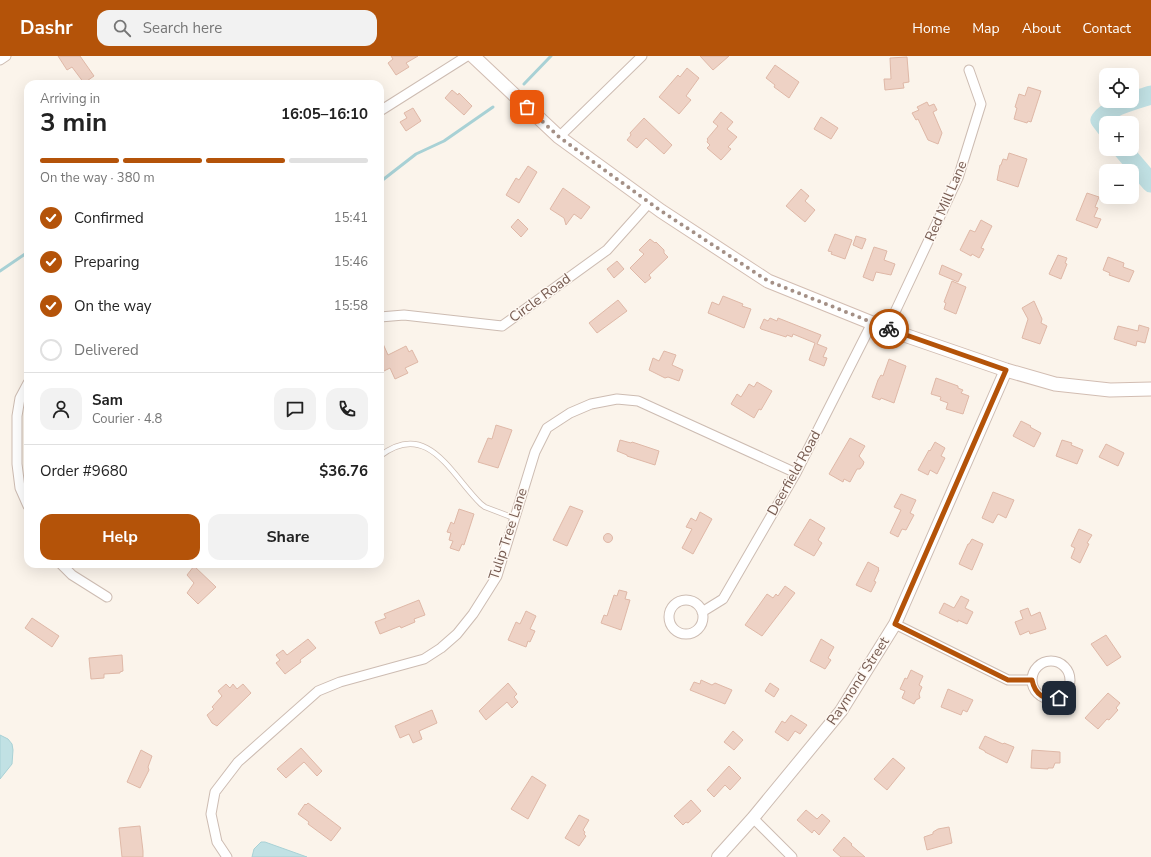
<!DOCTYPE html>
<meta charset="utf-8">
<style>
body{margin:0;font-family:"Nunito Sans",sans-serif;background:#f2f2f2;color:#222;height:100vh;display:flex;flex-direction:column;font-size:15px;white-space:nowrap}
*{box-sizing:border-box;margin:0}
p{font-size:13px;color:#767676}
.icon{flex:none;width:22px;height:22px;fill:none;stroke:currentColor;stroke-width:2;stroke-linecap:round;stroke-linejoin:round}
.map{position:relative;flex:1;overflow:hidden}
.panel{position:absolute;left:24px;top:24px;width:360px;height:488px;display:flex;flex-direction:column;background:#fff;border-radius:12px;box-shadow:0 4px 16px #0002}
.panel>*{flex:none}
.controls{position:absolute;left:1099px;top:12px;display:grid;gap:8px}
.controls a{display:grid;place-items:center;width:40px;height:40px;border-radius:8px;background:#fff;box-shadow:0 4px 16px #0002;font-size:20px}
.pin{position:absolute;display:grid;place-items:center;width:34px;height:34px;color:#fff;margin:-17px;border-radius:8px;box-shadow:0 2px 6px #0006}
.courier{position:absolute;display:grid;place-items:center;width:40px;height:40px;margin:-20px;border:3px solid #b45309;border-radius:50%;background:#fff;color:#222;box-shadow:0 1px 5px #0007}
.head em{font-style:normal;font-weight:700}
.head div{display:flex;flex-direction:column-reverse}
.head{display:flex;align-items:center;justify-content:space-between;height:68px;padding:0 16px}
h1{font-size:26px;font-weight:700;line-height:30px}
.bar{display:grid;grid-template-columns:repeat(4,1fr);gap:6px 4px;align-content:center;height:48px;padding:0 16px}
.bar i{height:5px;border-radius:3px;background:#e0e0e0}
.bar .selected{background:#b45309}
.bar p{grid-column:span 4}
.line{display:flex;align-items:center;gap:10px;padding:0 16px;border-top:1px solid #e0e0e0}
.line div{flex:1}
.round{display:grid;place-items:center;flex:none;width:42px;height:42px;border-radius:12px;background:#f2f2f2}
ol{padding:0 16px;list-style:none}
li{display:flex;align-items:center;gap:12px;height:44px}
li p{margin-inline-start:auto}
li .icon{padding:4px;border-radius:50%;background:#b45309;color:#fff;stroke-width:4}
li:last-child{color:#767676}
li i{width:22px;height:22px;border:2px solid #e0e0e0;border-radius:50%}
.primary-button{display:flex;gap:8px;margin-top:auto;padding:8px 16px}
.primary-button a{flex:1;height:46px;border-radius:12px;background:#b45309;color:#fff;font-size:16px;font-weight:700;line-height:46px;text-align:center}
.primary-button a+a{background:#f2f2f2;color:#222}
header{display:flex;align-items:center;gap:24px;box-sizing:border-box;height:56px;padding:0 20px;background:#b45309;color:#fff}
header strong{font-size:19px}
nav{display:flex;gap:22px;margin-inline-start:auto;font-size:14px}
.search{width:280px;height:36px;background:#f2f2f2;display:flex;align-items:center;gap:10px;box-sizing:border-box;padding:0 14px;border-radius:12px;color:#767676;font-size:15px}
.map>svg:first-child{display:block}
</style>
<header>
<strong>Dashr</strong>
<div class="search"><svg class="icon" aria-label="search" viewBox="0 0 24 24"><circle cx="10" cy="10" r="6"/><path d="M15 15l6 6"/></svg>Search here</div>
<nav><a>Home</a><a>Map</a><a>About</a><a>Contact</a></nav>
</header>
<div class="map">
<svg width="1151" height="801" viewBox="0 0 1151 801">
<rect width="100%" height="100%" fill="#fbf4eb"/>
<!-- water -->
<path fill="#c1e1e4" stroke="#a8d1d5" d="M0 679 8 683 12 688 13 694 12 708 0 723Z
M261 786H265L307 801H252L254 793Z"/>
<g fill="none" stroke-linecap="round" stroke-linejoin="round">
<!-- stream -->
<path stroke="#a8d1d5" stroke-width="3" d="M524 28 551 0
M380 126 416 98 444 85 493 51
M0 215 28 196"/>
<!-- river -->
<path stroke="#c1e1e4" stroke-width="19" d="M1106 72 1100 64C1111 49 1133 45 1151 39
M1122 93 1151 127"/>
</g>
<!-- building -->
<path fill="#eed2c5" stroke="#dfb8a7" d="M58 0H80L94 20 84 27 72 11 67 14Z
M391 0H418L406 7 409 11 396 19 388 7 393 3Z
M700 0H729L713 14Z
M907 1 909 26 903 27 904 32 885 34 884 23H891L890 2Z
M775 9 799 26 789 42 774 31 775 29 766 22Z
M687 12 699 22 686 40 691 44 679 58 659 41 678 19 680 21Z
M1028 31 1041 35 1031 66 1028 65 1027 67 1014 63 1017 52 1015 51 1019 38 1025 40Z
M452 34 458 39 459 37 472 50 464 59 445 42Z
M927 46 929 50 934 48 937 54 933 56 942 77 938 88 928 84 918 63 916 64 912 57 919 54 917 51Z
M413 52 421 65 406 75 400 66 407 62 404 57Z
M721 56 733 66 727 73 737 81 728 91 731 93 721 104 707 92 710 89 707 86 708 84 707 83 718 70 713 66Z
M821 61 838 72 831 83 814 73Z
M644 62 672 89 664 98 646 82 637 92 627 84 631 79 630 77Z
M1009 97 1027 103 1018 131 997 124 1000 109H1001L1003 103 1007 104Z
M528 110 537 116 519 147 506 139 516 122 519 124Z
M563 132 590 151 581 163 574 158 566 169 564 162 550 153Z
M801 133 809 140 805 145 815 154 805 166 786 150Z
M1087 137 1099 141 1095 151 1098 152 1094 161 1101 163 1097 172 1076 164Z
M518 163 528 173 521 181 511 171Z
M981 164 992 170 981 192 984 193 979 202 972 198 971 200 960 194 970 174 975 176Z
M835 178 852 184 845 203 831 198 832 196 828 195Z
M856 180 866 183 862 193 853 189Z
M650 183 655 187 656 186 664 194V197L668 201 649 219 651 222 645 227 630 212 644 198 639 194Z
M874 191 887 195 884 204 895 208 891 219 876 216 873 225 863 221Z
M1058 199 1067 202 1065 207 1067 208 1061 223 1049 218Z
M1108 201 1124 207 1123 211 1134 215 1129 226 1109 219 1110 217 1103 214Z
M617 205 624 213 614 222 607 213Z
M942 209 962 218 958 226 939 218Z
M952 225 966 231 956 258 944 253 946 247 944 246Z
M723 240 743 248 742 250 751 253 744 272 708 257 712 246 719 249Z
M618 244 627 255 597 277 589 267Z
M1034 245 1042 263 1041 267 1047 270 1040 288 1022 282 1028 263 1022 252Z
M770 262 777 265 778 262 821 279 817 288 827 292 823 301 827 302 824 310 809 304 815 287 793 278 792 281 787 279 786 281 761 273 760 272 764 263 768 265Z
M1139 269 1149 272 1145 287 1137 285 1136 290 1114 283 1118 270 1138 275Z
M380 281 388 299 406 290 409 296 412 294 418 306 405 312 408 317 395 323 390 312 380 317Z
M664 295 676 299 672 309 683 314 679 325 668 321 665 322 649 314 653 302 659 305Z
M889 303 906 310 894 347 881 342 880 344 872 341 878 324 881 319 883 320Z
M936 322 958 330V332L963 334 961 337 969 340 963 358 946 353 948 347 940 344 941 341 931 338Z
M757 326 772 335 761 354 759 353 754 362 731 348 737 338 741 341 749 328 754 331Z
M1021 365 1031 370 1030 371 1041 377 1034 391 1013 380Z
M496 369 512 374 498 412 478 406 488 382 492 383Z
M850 382 865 390 859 400 864 406 863 409 860 413H857L850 426 844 423 843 426 829 418Z
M620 384 631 387 632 386 659 395 655 409 627 400V399L617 395Z
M1062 384 1072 387 1071 389 1083 394 1077 408 1056 400Z
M935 386 945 392 941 400 945 402 937 418 930 414 928 419 918 414 929 394 930 395Z
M1106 388 1124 397 1118 410 1099 401Z
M993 436 1014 444 1006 462 998 458 993 467 982 462Z
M901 438 916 444 910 457 914 459 906 474 902 473 898 481 890 477 901 454 894 451Z
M570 450 583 455 567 490 553 484Z
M459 453 474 458 464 489 462 488 459 495 450 492 453 485 449 484 451 477 447 476 451 466 454 468Z
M700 456 712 463 693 498 682 492 692 473 686 471 691 462 696 465Z
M810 463 825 472 818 484 822 487 814 500 794 489Z
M1079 473 1092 479 1087 487 1089 488 1080 507 1071 502 1075 492 1071 490Z
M603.5 482a4.5 4.5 0 1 1 9 0a4.5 4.5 0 1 1-9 0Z
M972 483 983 488 972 514 959 508 968 488H969Z
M868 506 879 512 878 513 879 514 874 525 876 526 871 536 856 529Z
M194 510 216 531 198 548 187 537 194 527 187 519Z
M785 530 795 537 762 580 745 569 767 538 773 542 776 538 778 540Z
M619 534 627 536 625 543 630 544 621 574 601 567 604 559 607 560 614 539 617 540Z
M961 540 969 544 965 552 973 556 967 568 958 564V566L939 557 944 547 954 552Z
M419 544 425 559 414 563 415 566 401 572 400 570 380 578 375 566 386 562 384 558Z
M1028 552 1031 560 1040 556 1046 573 1030 578 1029 575 1020 579 1015 566 1023 563 1020 555Z
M526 555 536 560 530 573 535 575 530 586 528 585 526 591 508 584 516 566 520 568Z
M32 562 59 580 52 591 25 572Z
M1106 579 1121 601 1107 610 1091 588Z
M308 583 316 592 300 604 301 606 285 618 276 607 280 604 276 599 283 594 287 599Z
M821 583 834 591 828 602 831 604 825 613 810 605Z
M122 599 123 615 120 616V617L104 618V622L91 623 89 602Z
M911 614 923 620 919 629 922 631 919 638 920 642 916 644 914 648 902 642 905 635 900 633 905 622 907 623Z
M701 624 712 629 715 627 732 634 725 648 690 634 694 626 700 628Z
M508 627 517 638 514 641 518 646 512 652 507 646 486 664 479 655Z
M770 627 779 633 774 641 765 635Z
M226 628 230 632 233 628 237 633 243 628 251 637 217 670 212 667 207 659 214 653 212 651 222 640 218 635Z
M948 633 973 644 967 656 963 654 961 659 941 651Z
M1108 637 1120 647 1116 652 1118 654 1109 664 1107 663 1098 673 1085 662Z
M432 654 437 667 419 675 422 683 413 687 409 678 400 682 395 670Z
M791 659 807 669 800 678 795 675 788 685 775 676 782 665 785 667Z
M733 675 743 684 734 694 724 686Z
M985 680 1003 688 1004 687 1014 691 1007 707 985 696V695L979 692Z
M301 692 322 715 317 720 304 706 286 722 277 713Z
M141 694 152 700 148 711 149 714 140 732 127 726Z
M1032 694 1060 696V707H1055L1053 712H1048V713L1031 712Z
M893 702 905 712 887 734 874 723Z
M729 710 741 722 730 734 725 729 714 741 707 734Z
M532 720 546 729 528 763 511 753Z
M691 744 701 755 688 767 686 766 683 769 674 760Z
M308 747 341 772 331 785 308 768 309 766 298 758 305 748 306 749Z
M806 754 817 763 822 758 830 765 819 779 814 774 812 777 797 764Z
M579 759 589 764 583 774 585 776 584 778 586 780 579 790 565 782Z
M140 770 143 795V801H122L119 772Z
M949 771 952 787 927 794 924 781 933 778V776L938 773Z
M844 781 852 788 851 789 865 801H841L833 794Z"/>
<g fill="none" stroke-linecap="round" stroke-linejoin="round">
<!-- service casing -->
<g stroke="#cdbcb2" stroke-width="6">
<path id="service" d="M380 400C428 363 451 419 481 448L485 451 514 462"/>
</g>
<!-- minor casing -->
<g stroke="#cdbcb2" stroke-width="11">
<path id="minor" d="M0 4 6 0
M380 55 467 0
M559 81 642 0
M380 261 404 259 502 270 607 194 649 147
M887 273 958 122 981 48 969 14
M28 327 20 342 17 360V408L20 432 28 450
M61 508 72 519 107 541
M669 561a17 17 0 1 1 34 0a17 17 0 1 1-34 0Z
M702 556 723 543 796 417 872 267
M895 568 1008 624H1032
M1032 624a19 19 0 1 1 38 0a19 19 0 1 1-38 0Z
M753 762 792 801
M227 801 217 786 211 758 215 736 238 706 318 635 340 626 424 603 441 592 457 578 473 558 497 520 535 396 547 372 570 357 591 348 617 343 638 345 796 417"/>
</g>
<!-- tertiary casing -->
<g stroke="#cdbcb2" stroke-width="14">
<path id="tertiary" d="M718 801 753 762 841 655 895 568 1006 314"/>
</g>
<!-- secondary casing -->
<g stroke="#d2bdb2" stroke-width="15">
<path id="secondary" d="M473 0 559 81 661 155 768 225 887 273 1006 314 1055 328 1110 334 1151 333"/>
</g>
<!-- service -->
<use href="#service" stroke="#fff" stroke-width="4.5"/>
<!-- minor -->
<use href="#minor" stroke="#fff" stroke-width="9"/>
<!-- tertiary -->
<use href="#tertiary" stroke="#fff" stroke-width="12"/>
<!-- secondary -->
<use href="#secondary" stroke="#fff" stroke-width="13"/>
</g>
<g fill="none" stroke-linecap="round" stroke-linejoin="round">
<!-- done -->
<path stroke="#a49086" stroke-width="4" stroke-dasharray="0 7.2" d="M527 51 559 81 661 155 768 225 889 273"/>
<!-- route -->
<path stroke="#b45309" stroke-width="5" d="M889 273 1006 314 895 568 1008 624H1032C1035 639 1045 645 1059 642"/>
</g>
<g text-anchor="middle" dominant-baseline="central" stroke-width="3" stroke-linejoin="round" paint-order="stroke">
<!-- street labels -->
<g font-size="14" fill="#755a50" stroke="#fef8f2">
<text transform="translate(946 145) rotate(-67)">Red Mill Lane</text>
<text transform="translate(540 242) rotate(-36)">Circle Road</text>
<text transform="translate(794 417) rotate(-61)">Deerfield Road</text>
<text transform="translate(508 478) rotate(-72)">Tulip Tree Lane</text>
<text transform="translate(858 625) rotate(-57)">Raymond Street</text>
</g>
</g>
</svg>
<div class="controls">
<a><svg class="icon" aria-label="locate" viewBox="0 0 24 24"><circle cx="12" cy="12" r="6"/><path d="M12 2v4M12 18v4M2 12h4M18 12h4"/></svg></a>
<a>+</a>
<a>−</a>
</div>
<div class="pin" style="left:527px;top:51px;background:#ea580c"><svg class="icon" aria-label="bag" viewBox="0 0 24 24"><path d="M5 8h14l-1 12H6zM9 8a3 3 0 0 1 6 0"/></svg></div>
<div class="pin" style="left:1059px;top:642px;background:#1f2937"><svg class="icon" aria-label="home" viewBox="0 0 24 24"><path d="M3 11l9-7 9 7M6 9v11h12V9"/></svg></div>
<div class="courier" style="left:889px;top:273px"><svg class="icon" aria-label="bike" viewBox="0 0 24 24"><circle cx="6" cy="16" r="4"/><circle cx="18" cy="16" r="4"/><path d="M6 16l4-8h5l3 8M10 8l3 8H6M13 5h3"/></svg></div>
<section class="panel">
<div class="head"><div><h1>3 min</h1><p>Arriving in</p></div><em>16:05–16:10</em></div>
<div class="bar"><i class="selected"></i><i class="selected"></i><i class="selected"></i><i></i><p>On the way · 380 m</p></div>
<ol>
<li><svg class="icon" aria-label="check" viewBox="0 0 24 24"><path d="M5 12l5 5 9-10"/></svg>Confirmed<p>15:41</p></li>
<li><svg class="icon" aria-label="check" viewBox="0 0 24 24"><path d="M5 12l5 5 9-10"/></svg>Preparing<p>15:46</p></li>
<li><svg class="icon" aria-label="check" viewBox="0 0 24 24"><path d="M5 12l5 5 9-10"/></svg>On the way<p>15:58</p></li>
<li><i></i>Delivered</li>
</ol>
<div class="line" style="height:72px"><a class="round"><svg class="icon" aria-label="person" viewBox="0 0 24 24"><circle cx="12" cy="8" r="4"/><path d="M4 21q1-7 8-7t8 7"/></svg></a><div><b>Sam</b><p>Courier · 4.8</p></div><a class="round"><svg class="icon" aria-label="chat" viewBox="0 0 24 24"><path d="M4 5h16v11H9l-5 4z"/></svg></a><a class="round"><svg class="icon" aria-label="phone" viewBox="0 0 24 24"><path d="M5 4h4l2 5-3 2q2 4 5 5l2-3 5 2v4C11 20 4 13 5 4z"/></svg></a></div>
<div class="line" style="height:52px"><div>Order #9680</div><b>$36.76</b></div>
<div class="primary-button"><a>Help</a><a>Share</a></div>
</section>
</div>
